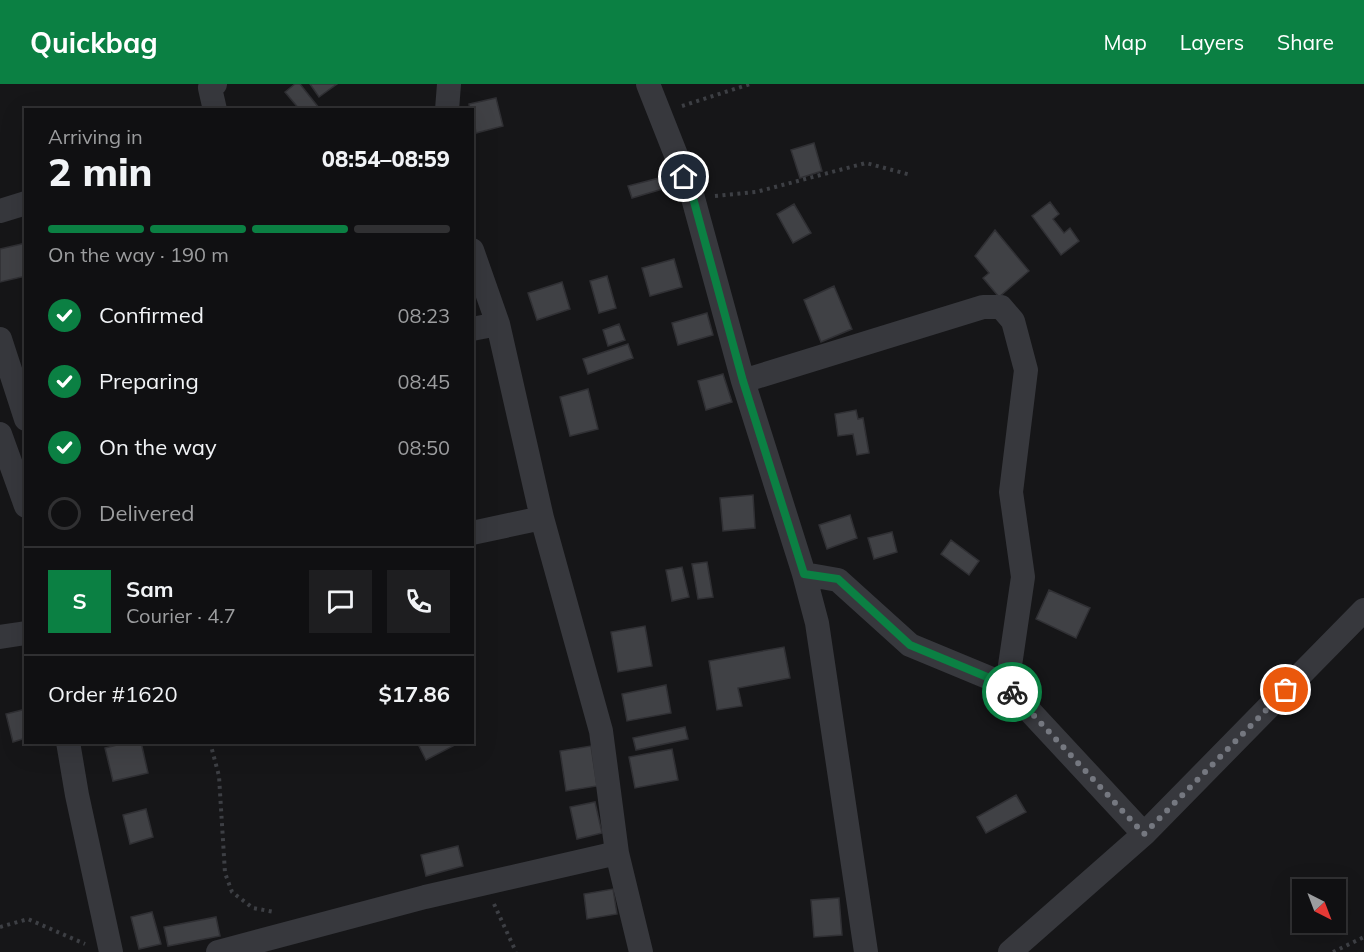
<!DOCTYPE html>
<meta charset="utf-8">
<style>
body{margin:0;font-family:Mulish,sans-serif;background:#1e1e20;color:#f1f3f6;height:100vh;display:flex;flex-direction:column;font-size:22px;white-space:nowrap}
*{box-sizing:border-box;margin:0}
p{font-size:20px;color:#9c9d9f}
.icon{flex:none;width:33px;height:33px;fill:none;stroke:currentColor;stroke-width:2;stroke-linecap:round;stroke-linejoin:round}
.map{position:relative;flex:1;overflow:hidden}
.sheet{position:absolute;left:24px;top:24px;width:450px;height:636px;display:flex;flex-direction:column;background:#101012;border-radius:0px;box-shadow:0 6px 24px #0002,0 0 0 2px #303032}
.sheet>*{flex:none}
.needle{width:39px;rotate:138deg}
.controls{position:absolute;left:1292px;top:795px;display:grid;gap:12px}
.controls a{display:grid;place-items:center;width:54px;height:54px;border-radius:0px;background:#101012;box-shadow:0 6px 24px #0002,0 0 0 2px #303032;font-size:30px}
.pin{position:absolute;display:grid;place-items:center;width:51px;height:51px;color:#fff;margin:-26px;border:3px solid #fff;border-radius:50%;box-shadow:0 2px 6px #0007}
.courier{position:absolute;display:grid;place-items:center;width:60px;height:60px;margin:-30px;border:4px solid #0b8043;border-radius:50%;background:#fff;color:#222;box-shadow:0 2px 8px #0007}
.summary em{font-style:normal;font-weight:800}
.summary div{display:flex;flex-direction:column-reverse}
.summary{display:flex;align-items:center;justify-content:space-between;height:102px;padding:0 24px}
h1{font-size:39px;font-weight:800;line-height:45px}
.bar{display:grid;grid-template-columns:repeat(4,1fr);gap:9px 6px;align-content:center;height:72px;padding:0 24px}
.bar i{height:8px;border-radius:4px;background:#303032}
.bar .active{background:#0b8043}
.bar p{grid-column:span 4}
.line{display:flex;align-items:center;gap:15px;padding:0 24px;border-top:2px solid #303032}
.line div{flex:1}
.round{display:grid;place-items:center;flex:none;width:63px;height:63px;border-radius:0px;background:#1e1e20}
ol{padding:0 24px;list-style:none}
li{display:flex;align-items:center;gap:18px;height:66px}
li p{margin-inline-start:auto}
li .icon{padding:6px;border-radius:50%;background:#0b8043;color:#fff;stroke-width:4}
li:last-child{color:#9c9d9f}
li i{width:33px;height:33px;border:3px solid #303032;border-radius:50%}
header{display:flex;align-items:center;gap:36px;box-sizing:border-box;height:84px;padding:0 30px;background:#0b8043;color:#fff}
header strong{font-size:28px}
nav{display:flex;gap:33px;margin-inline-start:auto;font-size:21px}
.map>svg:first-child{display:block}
</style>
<header>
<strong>Quickbag</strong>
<nav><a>Map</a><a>Layers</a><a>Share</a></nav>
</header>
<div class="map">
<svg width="1364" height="868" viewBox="0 0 1364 868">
<rect width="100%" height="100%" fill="#161618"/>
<!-- building -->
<path fill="#404145" stroke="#303034" stroke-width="1.5" d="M295 0H300L319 24 317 26H300L285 8Z
M310 0H337L319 13Z
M496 14 503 42 476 49 472 26H470L469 20Z
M814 59 822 87 800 94 791 66Z
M663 93 666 104 632 114 628 102Z
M1050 118 1059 130 1053 135 1064 149 1070 144 1079 157 1061 171 1032 132Z
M794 120 811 149 793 159 777 130Z
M995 146 1029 187 999 213 983 194 989 189 975 172Z
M26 159V192L0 198V165Z
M674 175 682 203 650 212 642 184Z
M607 192 616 224 599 229 590 197Z
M562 198 570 225 537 236 528 209Z
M834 202 852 245 821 258 804 216Z
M707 229 713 251 678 261 672 239Z
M619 240 625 256 608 262 603 246Z
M628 260 633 274 588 290 583 275Z
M723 290 732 318 706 326 698 297Z
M588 305 598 345 570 352 560 313Z
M856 326 858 335 863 334 869 369 857 371 853 350 838 352 835 330Z
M753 411 755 444 723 447 720 414Z
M850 431 857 454 827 465 819 441Z
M892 448 897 468 874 475 868 454Z
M951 456 979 477 969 491 941 470Z
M707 478 713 513 698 515 692 480Z
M682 483 689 513 672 517 666 486Z
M1049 506 1090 524 1076 554 1036 535Z
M645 542 652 582 618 588 611 548Z
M784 563 790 594 738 604 742 622 717 626 709 577Z
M666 601 671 629 627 637 622 610Z
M26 625V654L13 658 6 630Z
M685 643 688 655 636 666 633 654Z
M129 658H141L148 689 113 697 105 664Z
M417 658H454L455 661 426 676Z
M591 662 597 702 566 707 560 667Z
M672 665 678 696 635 704 629 673Z
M1016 711 1026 728 986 749 977 733Z
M595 718 602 749 577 755 570 723Z
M146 725 153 753 130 760 123 731Z
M458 762 463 782 426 792 421 771Z
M613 805 617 830 587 835 584 810Z
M839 814 842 851 814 853 811 816Z
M152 828 161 860 139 865 131 833Z
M216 833 220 852 168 862 164 843Z"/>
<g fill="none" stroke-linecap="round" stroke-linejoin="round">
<!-- path -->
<path stroke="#3d3f44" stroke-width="4" stroke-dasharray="3 4.5" stroke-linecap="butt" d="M682 22 750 0
M715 112 756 108 866 79 911 91
M210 658 219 692 225 789 232 808 253 824 274 828
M494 820 516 868
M0 843 28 835 85 860
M1333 868 1364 853"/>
<!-- minor -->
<path stroke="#37383d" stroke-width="24" d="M215 0 210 4 215 26
M648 0 693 114 743 297 804 490 817 539 866 868
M447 26 449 0
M0 127 26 119
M472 166 498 240 542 434 601 647 617 769 641 868
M472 245 498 240
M0 255 26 335
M743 297 983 223H1001L1013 237 1026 286 1011 408 1023 493 1008 595 1011 607 1144 750
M0 350 26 422
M472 449 542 434
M804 490 838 496 910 561 992 595 1011 607
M0 553 26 549
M68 658 77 711 111 868
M218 868 425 813 617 769
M1010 868 1144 750 1364 526"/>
</g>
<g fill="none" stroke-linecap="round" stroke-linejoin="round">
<!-- done -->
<path stroke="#757880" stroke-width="6" stroke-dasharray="0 10.8" d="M1012 608 1144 750 1286 606"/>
<!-- route -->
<path stroke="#0b8043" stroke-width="8" d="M684 93 693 114 743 297 804 490 838 495 910 561 992 595 1012 608"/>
</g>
</svg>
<div class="controls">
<a><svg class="needle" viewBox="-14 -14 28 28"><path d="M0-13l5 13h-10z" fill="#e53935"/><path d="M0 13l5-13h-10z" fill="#9c9d9f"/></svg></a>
</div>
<div class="pin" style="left:1286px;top:606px;background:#ea580c"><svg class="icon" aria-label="bag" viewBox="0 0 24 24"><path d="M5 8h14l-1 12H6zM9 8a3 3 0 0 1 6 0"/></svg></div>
<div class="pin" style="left:684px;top:93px;background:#1f2937"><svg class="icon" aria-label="home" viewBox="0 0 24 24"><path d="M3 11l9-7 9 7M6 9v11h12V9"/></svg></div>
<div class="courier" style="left:1012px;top:608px"><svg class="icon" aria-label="bike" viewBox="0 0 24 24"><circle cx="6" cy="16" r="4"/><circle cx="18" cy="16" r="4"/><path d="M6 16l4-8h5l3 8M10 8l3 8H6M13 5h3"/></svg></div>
<section class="sheet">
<div class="summary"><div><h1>2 min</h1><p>Arriving in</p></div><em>08:54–08:59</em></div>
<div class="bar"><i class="active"></i><i class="active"></i><i class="active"></i><i></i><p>On the way · 190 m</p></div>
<ol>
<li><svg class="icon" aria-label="check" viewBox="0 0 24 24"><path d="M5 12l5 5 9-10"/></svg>Confirmed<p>08:23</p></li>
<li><svg class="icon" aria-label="check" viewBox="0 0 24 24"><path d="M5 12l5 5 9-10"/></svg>Preparing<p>08:45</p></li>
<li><svg class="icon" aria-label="check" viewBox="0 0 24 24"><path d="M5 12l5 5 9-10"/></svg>On the way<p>08:50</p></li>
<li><i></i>Delivered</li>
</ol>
<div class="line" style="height:108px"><b class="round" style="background:#0b8043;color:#fff">S</b><div><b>Sam</b><p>Courier · 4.7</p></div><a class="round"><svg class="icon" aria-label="chat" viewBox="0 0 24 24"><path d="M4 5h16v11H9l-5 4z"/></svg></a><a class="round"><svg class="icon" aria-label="phone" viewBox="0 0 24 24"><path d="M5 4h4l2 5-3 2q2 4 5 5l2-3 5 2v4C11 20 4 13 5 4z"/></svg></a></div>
<div class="line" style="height:78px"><div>Order #1620</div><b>$17.86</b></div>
</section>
</div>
